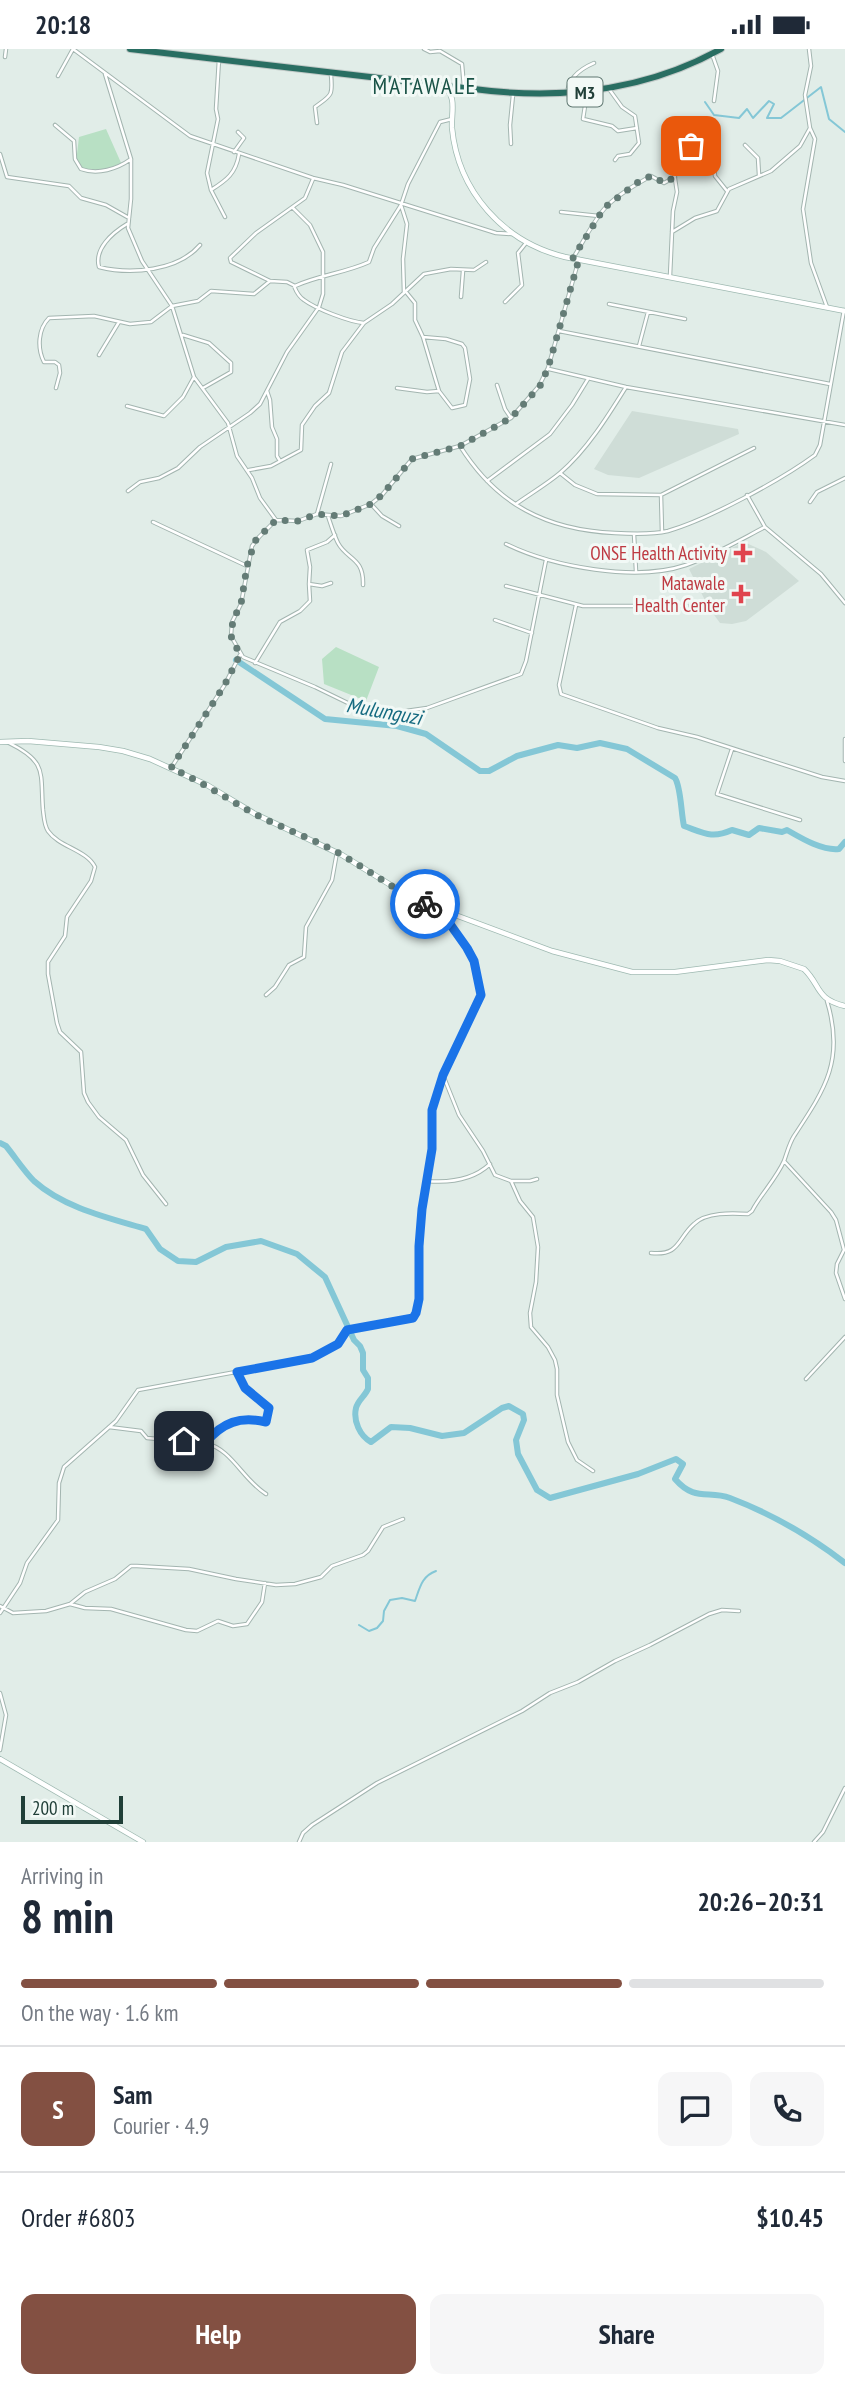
<!DOCTYPE html>
<meta charset="utf-8">
<style>
body{margin:0;font-family:"PT Sans Narrow",sans-serif;background:#f6f6f7;color:#1f2937;height:100vh;display:flex;flex-direction:column;font-size:26px;white-space:nowrap}
*{box-sizing:border-box;margin:0}
p{font-size:23px;color:#747a83}
.icon{flex:none;width:38px;height:38px;fill:none;stroke:currentColor;stroke-width:2;stroke-linecap:round;stroke-linejoin:round}
.map{position:relative;height:1793px;overflow:hidden}
.panel{display:flex;flex-direction:column;background:#fff;flex:1}
.panel>*{flex:none}
.scale{position:absolute;left:21px;bottom:18px;width:102px;box-sizing:border-box;padding-left:7px;border:4px solid #203f38;border-top:0;font-size:19px;line-height:24px;white-space:nowrap;color:#203f38;-webkit-text-stroke:5px #f2f9f6;paint-order:stroke}
.pin{position:absolute;display:grid;place-items:center;width:60px;height:60px;color:#fff;margin:-30px;border-radius:14px;box-shadow:0 4px 10px #0006}
.courier{position:absolute;display:grid;place-items:center;width:70px;height:70px;margin:-35px;border:5px solid #1a73e8;border-radius:50%;background:#fff;color:#222;box-shadow:0 2px 9px #0007}
.head em{font-style:normal;font-weight:700}
.head div{display:flex;flex-direction:column-reverse}
.head{display:flex;align-items:center;justify-content:space-between;height:119px;padding:0 21px}
h1{font-size:46px;font-weight:700;line-height:52px}
.bar{display:grid;grid-template-columns:repeat(4,1fr);gap:10px 7px;align-content:center;height:84px;padding:0 21px}
.bar i{height:9px;border-radius:5px;background:#e0e1e3}
.bar .selected{background:#835042}
.bar p{grid-column:span 4}
.line{display:flex;align-items:center;gap:18px;padding:0 21px;border-top:2px solid #e0e1e3}
.line div{flex:1}
.round{display:grid;place-items:center;flex:none;width:74px;height:74px;border-radius:14px;background:#f6f6f7}
.primary-button{display:flex;gap:14px;margin-top:auto;padding:14px 21px}
.primary-button a{flex:1;height:80px;border-radius:14px;background:#835042;color:#fff;font-size:28px;font-weight:700;line-height:80px;text-align:center}
.primary-button a+a{background:#f6f6f7;color:#1f2937}
.status{display:flex;justify-content:space-between;align-items:center;height:49px;padding:0 35px;background:#fff;direction:ltr}
.status svg{height:19px;fill:currentColor}
.map>svg:first-child{display:block}
</style>
<div class="status"><b>20:18</b><svg viewBox="0 0 49 12"><path d="M0 12V9h3v3zM5 12V6h3v6zM10 12V3h3v9zM15 12V0h3v12zM26 1h20v11H26zM47 4h2v5h-2z"/></svg></div>
<div class="map">
<svg width="845" height="1793" viewBox="0 0 845 1793">
<rect width="100%" height="100%" fill="#e1ede8"/>
<!-- built -->
<path fill="#cfddd7" d="M632 362 738 380 739 385 639 429 608 426 594 420Z
M744 493 766 503 799 532 746 572 732 575 720 574 709 559 689 520Z"/>
<!-- pitch -->
<path fill="#b8e0c4" d="M106 80 122 116 96 122 82 120 76 113 79 88Z
M336 598 379 618 366 652 324 635 322 610Z"/>
<g fill="none" stroke-linecap="round" stroke-linejoin="round">
<!-- stream -->
<path stroke="#84c7d6" stroke-width="2" d="M705 53 714 66 739 69 747 60 753 69 769 52 774 55 767 69H781L821 38 829 70 845 83
M359 1576 369 1582 377 1579 383 1572 384 1562 390 1551 402 1549 415 1552C420 1538 422 1527 436 1522"/>
<!-- river -->
<path stroke="#84c7d6" stroke-width="6" d="M236 611 325 670 397 677 426 685 480 722H489L517 707 558 696 577 699 600 694 627 700 675 729C681 738 681 764 684 777 704 784 712 790 732 781L749 786 759 779 782 783 787 781C801 789 822 802 839 800L845 793
M0 1094 6 1097C15 1108 24 1122 34 1132 64 1159 109 1169 146 1180L160 1200 178 1212 196 1213 226 1198 261 1192 297 1205 325 1228 354 1291 360 1297 363 1304V1321L368 1329V1340C365 1347 358 1351 356 1359 353 1372 360 1387 371 1393L391 1378 410 1379 442 1387 464 1384 502 1359 509 1357 523 1365 524 1371 516 1391 518 1405 537 1441 550 1449 638 1425 676 1410 683 1415 675 1430C695 1453 708 1441 730 1449 772 1465 810 1487 845 1514"/>
<!-- street casing -->
<g stroke="#a3b5b0" stroke-width="4.5">
<path id="street" d="M424 0 430 3 440 2 462 15 464 38
M712 5 718 22 714 52
M5 8 6 0
M219 10 216 60 218 70 207 124 211 141 225 168
M594 14C580 20 568 29 567 45L585 57 583 70 612 77 618 82 637 79
M105 25 131 110V150L128 179 142 212 172 257 194 328 228 374 237 407 252 429 260 449 276 471 298 472 317 465 341 467 371 455 382 446 412 410 460 397 511 369 539 337 548 319 579 210
M58 27 73 0 190 87 313 129 343 136 496 184 512 185
M609 40 622 58 635 67 639 94 630 105 618 107 615 111
M317 74 315 58C331 46 333 48 331 26
M55 76 74 92 75 110 81 120C98 126 117 120 131 110
M810 79 815 90 803 160 811 214 827 258
M511 95 510 76 513 46
M745 96 758 109 759 126
M234 103 244 89 238 83
M0 105 7 128 69 137 81 149 106 156 129 169
M713 108 715 127 727 142
M211 141C227 131 236 124 239 105
M401 156 407 175 403 210 404 244
M561 163 599 167
M127 175C112 184 94 200 99 218 131 226 178 222 200 196
M672 183 695 169 717 162 729 140 771 122 800 97 810 79 805 46 811 17 809 0
M573 209C582 195 595 169 606 158 618 145 637 135 651 127L664 134 675 128
M670 227 673 162 677 143 674 123 691 97
M270 232 231 213 230 209 256 184 305 149 313 130
M294 237C296 242 299 248 304 251 316 260 350 273 364 274
M406 243 415 254V271L423 288 439 342 452 359 465 356 470 330 465 299 462 295 446 290 423 288
M461 248 463 222
M505 253 522 236 518 204 526 194
M609 255 685 270
M559 282 830 335
M183 286 209 294 231 314V323L203 339
M639 297 648 263
M99 306 119 273
M549 320 626 338 845 376
M497 336 505 360 511 369
M56 339 60 324 59 316 55 313H44C37 299 38 280 49 269L94 267 130 275 151 273 172 257 198 252 211 242 254 245 270 232 287 233 295 237C319 226 345 224 369 213L374 199 401 156 408 135 440 73 452 70
M397 339 427 343 439 342
M267 342 270 351 272 378 277 390V407L280 412
M127 357 164 367 183 348 194 328
M460 397C497 456 547 481 615 484 632 485 651 486 668 482 709 470 781 431 815 406L820 396 844 261
M249 421 271 417 301 401 302 376 315 357 329 344 342 303 364 274 392 255 424 225 451 220 474 221 486 213
M560 424 575 436 597 445 661 446 754 399
M487 432 550 385 572 356 588 330
M128 442 140 433 159 429 178 419 200 398 250 364 260 355 287 303 319 258 323 245V203L310 176 293 159
M661 446 662 483
M810 453 817 443 845 429
M371 455 382 467 399 477
M516 455C530 445 547 435 560 424 587 401 608 367 626 338
M317 465 331 415
M328 467C331 476 334 486 338 494 347 511 364 508 363 536
M276 471 259 488 252 497 241 555 232 573 231 587 243 608 315 638 354 657 385 665 427 659 521 625 526 612 546 511
M153 473 247 517
M765 478 821 525 845 554
M634 485 636 522
M506 495C553 518 636 533 686 516 713 507 740 491 765 478L747 446
M331 534 322 537 309 535 310 518 307 501 327 493 335 486
M506 537 583 557H687
M576 556 559 636 561 645 658 679 697 688 822 728 845 732
M495 571 532 584
M255 614 280 573 300 562 310 552 309 535
M845 690V712
M9 694C48 713 40 724 43 761 44 768 44 776 48 782 59 798 87 801 95 818L91 832 67 868 65 887 48 913V925L57 974 60 983 81 1003 84 1044 88 1053 99 1068 126 1091 143 1126 166 1155
M732 700 717 745 800 771
M171 719 224 637 240 606
M266 946 275 938 289 916 304 908 306 878 332 831 337 803
M443 1026 459 1066 483 1102 495 1126 511 1132 520 1152 533 1168 538 1198 536 1233 530 1264 531 1278 548 1298 555 1311 557 1320V1346L568 1393 577 1411 593 1422
M784 1112 831 1163 836 1171 844 1201 837 1215 836 1224 845 1250
M427 1132C450 1134 473 1131 490 1115
M511 1132H530L537 1130
M651 1204C680 1207 677 1190 694 1175 706 1163 732 1164 748 1165L752 1162C761 1145 776 1130 784 1112 787 1104 789 1095 794 1087 825 1040 845 1011 827 952
M806 1330 845 1288
M109 1378 141 1382 147 1389 158 1390 168 1394H205L220 1380 241 1370 266 1373 269 1359 245 1339 238 1323
M205 1394C232 1400 242 1430 266 1445
M70 1555 85 1559 111 1560 186 1581 197 1582 218 1572 233 1577 247 1575 262 1553 265 1534
M0 1557 13 1564 46 1562 70 1555 85 1543 115 1530 131 1517H137L189 1520 236 1530 276 1536 295 1535 321 1528 332 1517 363 1506 368 1502 383 1478 403 1470
M0 1564 20 1534 27 1514 58 1471 59 1434 64 1418 116 1372 138 1341 312 1309 338 1295 347 1281 372 1277 415 1267 419 1250 422 1160 432 1100V1059L439 1034 481 946 471 906 440 861
M0 1644 6 1666 0 1701
M299 1793 303 1784 312 1776 377 1734 522 1662 550 1644 578 1633 615 1612 650 1596 709 1565 722 1561 739 1562
M814 1793 823 1783 845 1739"/>
</g>
<!-- secondary casing -->
<g stroke="#9eb9b1" stroke-width="6">
<path id="secondary" d="M445 38C457 49 451 64 452 79 458 142 503 193 565 208L845 262
M0 693 28 692 99 698 123 702 150 710 207 736 255 765 342 806 415 851 552 902 632 923H675L768 911 780 912 804 920C821 936 815 950 845 957
M0 1710 143 1793"/>
</g>
<!-- highway casing -->
<g stroke="#c1c9c7" stroke-width="8">
<path id="highway" d="M130 0 491 42C572 50 649 40 721 0"/>
</g>
<!-- street -->
<use href="#street" stroke="#fff" stroke-width="2.5"/>
<!-- secondary -->
<use href="#secondary" stroke="#fff" stroke-width="4.5"/>
<!-- highway -->
<use href="#highway" stroke="#296e62" stroke-width="6"/>
</g>
<g fill="none" stroke-linecap="round" stroke-linejoin="round">
<!-- done -->
<path stroke="#647c76" stroke-width="7" stroke-dasharray="0 12.6" d="M425 855C396 842 370 822 342 806 314 790 284 780 255 765 227 750 201 732 171 719L224 637 240 606 231 587 233 571 241 555 247 517 255 492 276 471 298 472 317 465 341 467 371 455 382 446 412 410 460 397 511 369 540 337 548 319 579 210 573 209 604 159 642 130 652 127 664 134 675 128 674 123 691 97"/>
<!-- route -->
<path stroke="#1a73e8" stroke-width="9" d="M184 1392 205 1394C223 1373 240 1367 266 1373L269 1359 245 1339 237 1323 312 1309 338 1295 347 1281 413 1269 416 1264 419 1250V1197L422 1160 432 1100V1061L443 1026 481 946 474 912 467 899 440 861 425 855"/>
</g>
<!-- markers -->
<g fill="#e0444e" stroke="#f2f9f6" stroke-width="2.5">
<path d="M739.5 493.5h7v7h7v7h-7v7h-7v-7h-7v-7h7z"/>
<path d="M737.5 534.5h7v7h7v7h-7v7h-7v-7h-7v-7h7z"/>
</g>
<g text-anchor="middle" dominant-baseline="central" stroke-width="6" stroke-linejoin="round" paint-order="stroke">
<!-- shield labels -->
<rect fill="#f2f9f6" stroke="#5f7771" stroke-width="2" x="567.5" y="28.5" width="35" height="29" rx="5"/>
<g font-size="18" font-weight="bold" fill="#203f38">
<text x="585" y="43">M3</text>
</g>
<!-- health labels -->
<g font-size="19" fill="#be3a42" stroke="#f2f9f6" text-anchor="end">
<text x="727" y="504">ONSE Health Activity</text>
<text x="725" y="534">Matawale<tspan x="725" dy="22">Health Center</tspan></text>
</g>
<!-- water labels -->
<g font-size="21" font-style="italic" fill="#156a80" stroke="#f2f9f6">
<text transform="translate(384 662) rotate(10)">Mulunguzi</text>
</g>
<!-- quarter labels -->
<g font-size="23" letter-spacing="2" fill="#1a5347" stroke="#f2f9f6">
<text x="425" y="36">MATAWALE</text>
</g>
</g>
</svg>
<div class="scale">200 m</div>
<div class="pin" style="left:691px;top:97px;background:#ea580c"><svg class="icon" aria-label="bag" viewBox="0 0 24 24"><path d="M5 8h14l-1 12H6zM9 8a3 3 0 0 1 6 0"/></svg></div>
<div class="pin" style="left:184px;top:1392px;background:#1f2937"><svg class="icon" aria-label="home" viewBox="0 0 24 24"><path d="M3 11l9-7 9 7M6 9v11h12V9"/></svg></div>
<div class="courier" style="left:425px;top:855px"><svg class="icon" aria-label="bike" viewBox="0 0 24 24"><circle cx="6" cy="16" r="4"/><circle cx="18" cy="16" r="4"/><path d="M6 16l4-8h5l3 8M10 8l3 8H6M13 5h3"/></svg></div>
</div>
<section class="panel">
<div class="head"><div><h1>8 min</h1><p>Arriving in</p></div><em>20:26–20:31</em></div>
<div class="bar"><i class="selected"></i><i class="selected"></i><i class="selected"></i><i></i><p>On the way · 1.6 km</p></div>
<div class="line" style="height:126px"><b class="round" style="background:#835042;color:#fff">S</b><div><b>Sam</b><p>Courier · 4.9</p></div><a class="round"><svg class="icon" aria-label="chat" viewBox="0 0 24 24"><path d="M4 5h16v11H9l-5 4z"/></svg></a><a class="round"><svg class="icon" aria-label="phone" viewBox="0 0 24 24"><path d="M5 4h4l2 5-3 2q2 4 5 5l2-3 5 2v4C11 20 4 13 5 4z"/></svg></a></div>
<div class="line" style="height:91px"><div>Order #6803</div><b>$10.45</b></div>
<div class="primary-button"><a>Help</a><a>Share</a></div>
</section>
